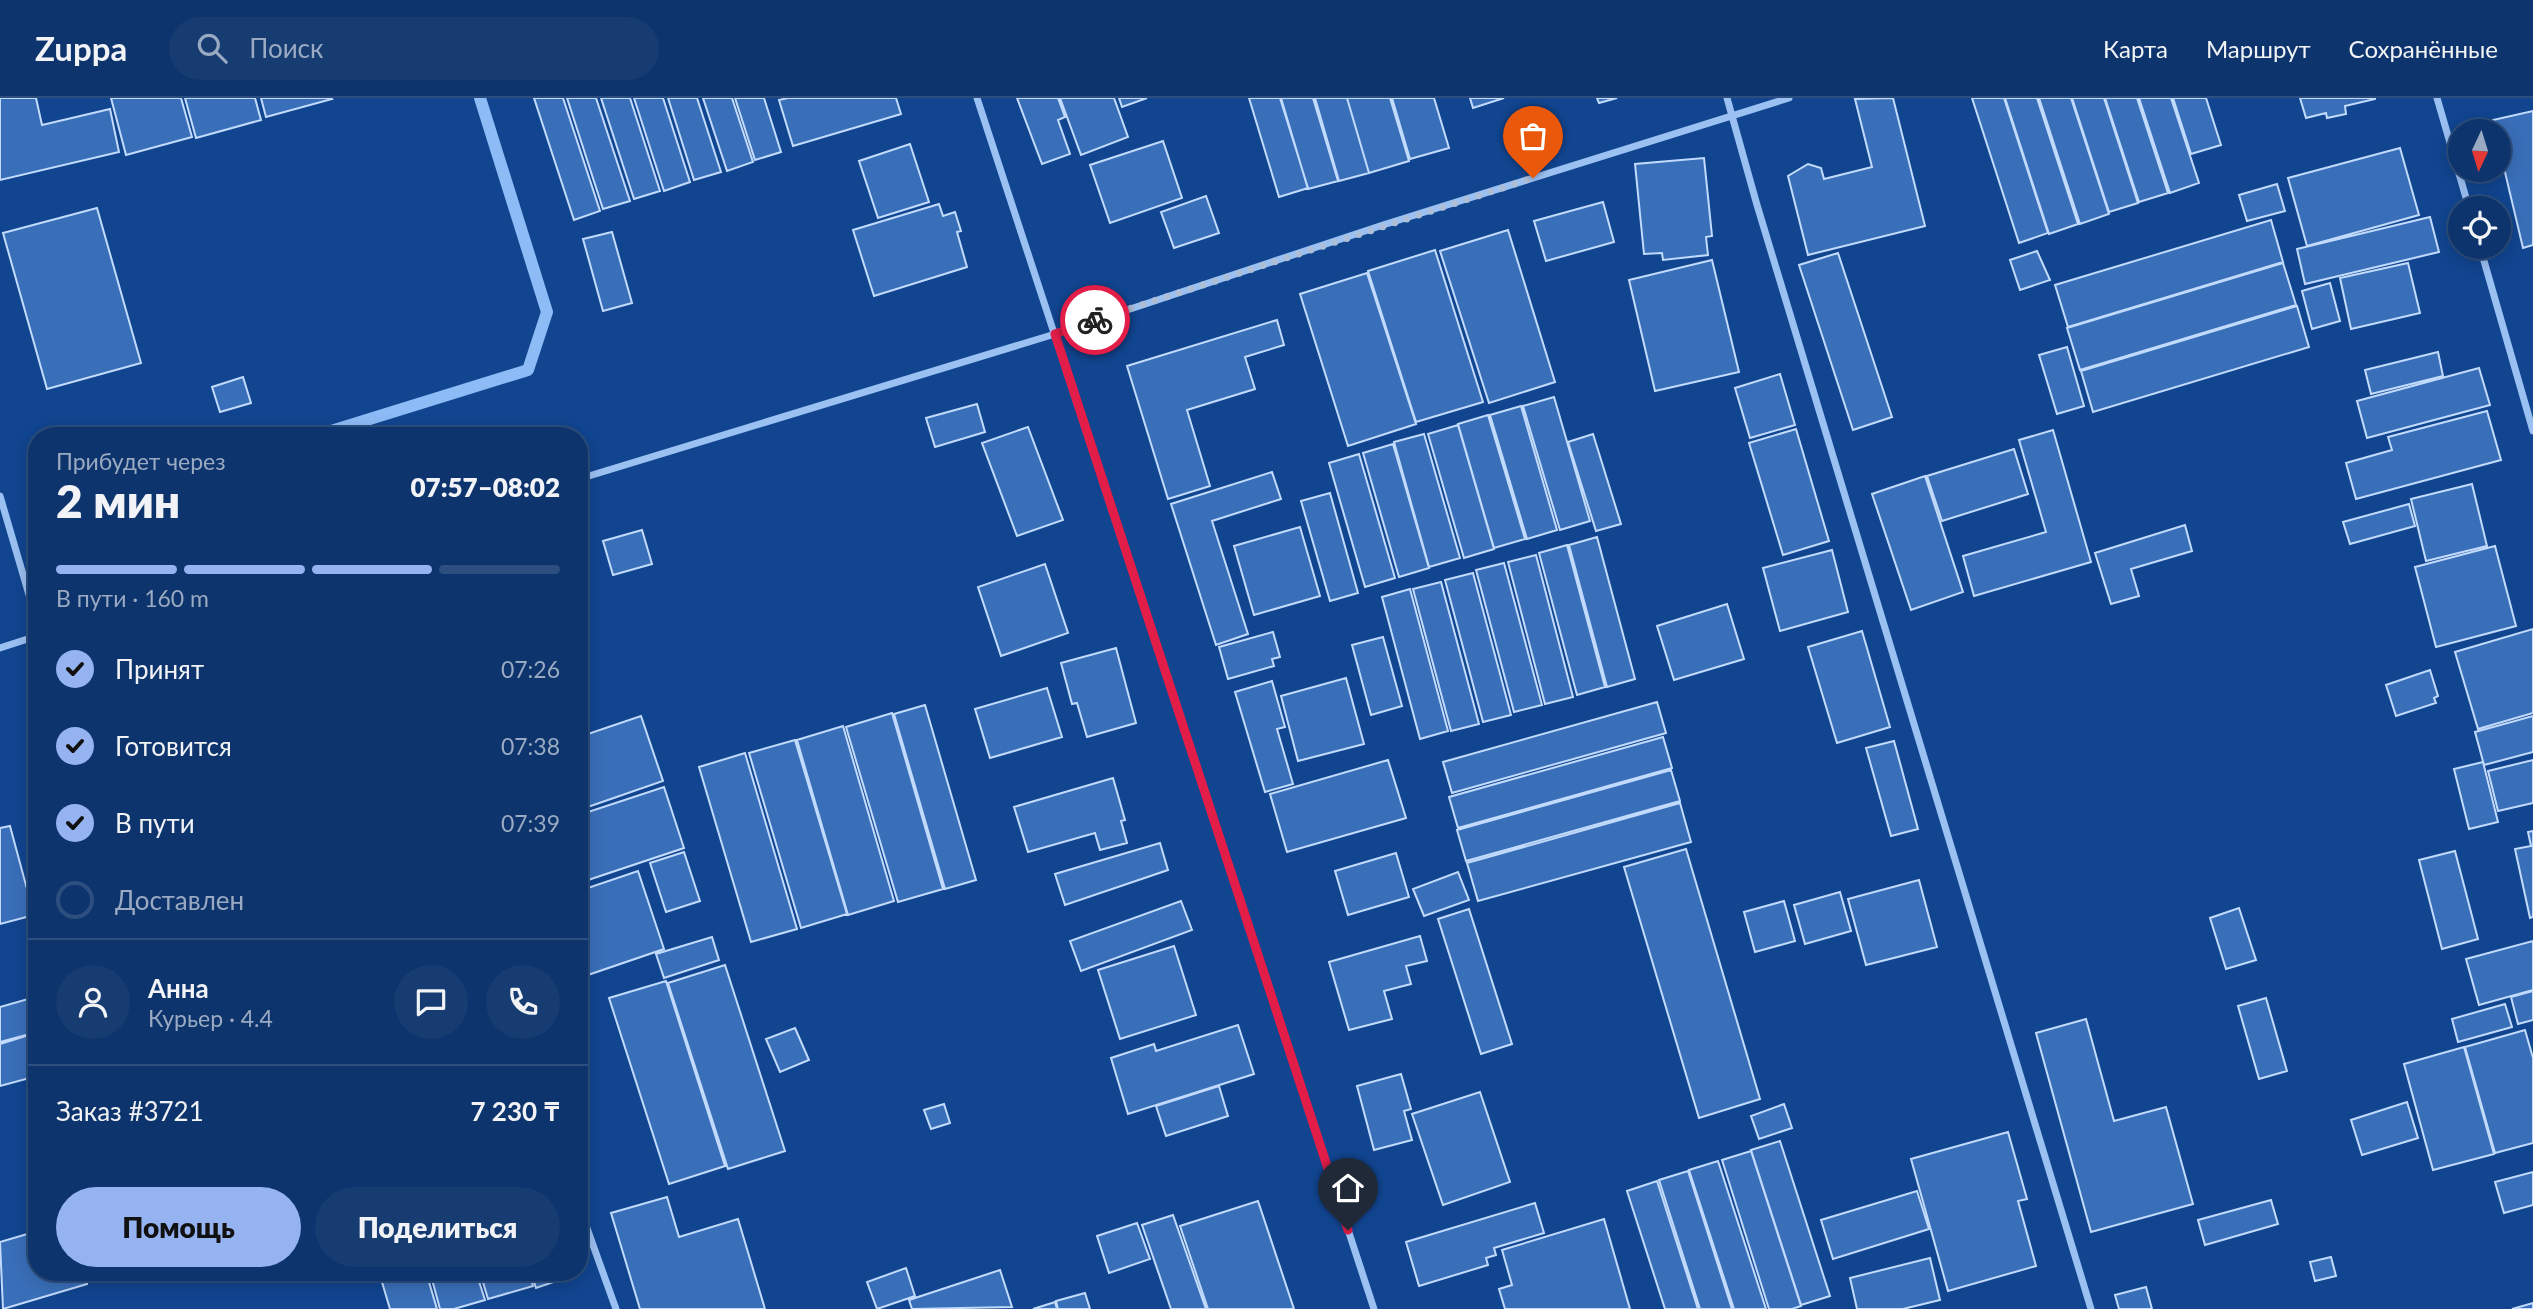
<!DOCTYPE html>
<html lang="ru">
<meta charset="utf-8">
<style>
body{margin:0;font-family:Lato,sans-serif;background:#163c72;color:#f1f3f6;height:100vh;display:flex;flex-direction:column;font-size:26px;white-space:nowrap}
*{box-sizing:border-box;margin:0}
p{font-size:23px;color:#9aaac2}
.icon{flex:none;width:38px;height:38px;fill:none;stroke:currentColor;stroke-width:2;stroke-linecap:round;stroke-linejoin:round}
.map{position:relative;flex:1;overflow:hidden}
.panel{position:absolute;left:28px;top:329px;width:560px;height:854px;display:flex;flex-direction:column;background:#0d346c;border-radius:28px;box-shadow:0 4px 18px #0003,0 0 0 2px #2d4f7f}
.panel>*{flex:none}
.needle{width:46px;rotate:184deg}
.fabs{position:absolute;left:2448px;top:21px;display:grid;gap:14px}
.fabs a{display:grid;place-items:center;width:63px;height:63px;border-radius:50%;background:#0d346c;box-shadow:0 4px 18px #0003,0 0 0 2px #2d4f7f;font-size:35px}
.pin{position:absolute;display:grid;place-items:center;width:60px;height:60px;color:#fff;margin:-72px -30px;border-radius:50% 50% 50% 0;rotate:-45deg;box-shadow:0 0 7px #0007}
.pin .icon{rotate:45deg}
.courier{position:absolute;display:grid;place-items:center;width:70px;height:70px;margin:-35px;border:5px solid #e11d48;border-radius:50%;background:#fff;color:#222;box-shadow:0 2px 9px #0007}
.summary em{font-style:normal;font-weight:800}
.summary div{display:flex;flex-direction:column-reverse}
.summary{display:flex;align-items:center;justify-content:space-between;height:119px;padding:0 28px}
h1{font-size:46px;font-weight:800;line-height:52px}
.bar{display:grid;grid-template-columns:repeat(4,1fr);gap:10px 7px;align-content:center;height:84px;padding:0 28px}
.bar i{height:9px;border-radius:5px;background:#2d4f7f}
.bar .on{background:#95b2f1}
.bar p{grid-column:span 4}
.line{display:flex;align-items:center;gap:18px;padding:0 28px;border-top:2px solid #2d4f7f}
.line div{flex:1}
.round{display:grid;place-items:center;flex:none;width:74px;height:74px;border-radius:37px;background:#163c72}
ol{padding:0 28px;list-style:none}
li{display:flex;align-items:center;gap:21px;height:77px}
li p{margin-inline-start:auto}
li .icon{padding:7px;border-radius:50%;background:#95b2f1;color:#111;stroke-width:4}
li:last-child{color:#9aaac2}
li i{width:38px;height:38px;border:4px solid #2d4f7f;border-radius:50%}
.cta{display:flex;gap:14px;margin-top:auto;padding:14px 28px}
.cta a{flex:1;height:80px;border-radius:42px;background:#95b2f1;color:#111;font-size:28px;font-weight:800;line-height:80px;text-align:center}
.cta a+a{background:#163c72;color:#f1f3f6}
header{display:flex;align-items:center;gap:42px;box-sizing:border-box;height:98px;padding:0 35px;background:#0d346c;border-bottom:2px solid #2d4f7f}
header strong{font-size:33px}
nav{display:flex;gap:38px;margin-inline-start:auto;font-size:24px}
.search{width:490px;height:63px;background:#163c72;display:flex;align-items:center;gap:18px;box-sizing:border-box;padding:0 24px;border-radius:38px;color:#9aaac2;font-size:26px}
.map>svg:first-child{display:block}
</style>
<header>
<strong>Zuppa</strong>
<div class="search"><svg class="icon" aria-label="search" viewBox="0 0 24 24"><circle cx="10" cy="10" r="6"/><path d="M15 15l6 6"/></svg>Поиск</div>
<nav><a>Карта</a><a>Маршрут</a><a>Сохранённые</a></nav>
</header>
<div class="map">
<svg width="2533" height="1211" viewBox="0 0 2533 1211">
<rect width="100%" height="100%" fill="#114590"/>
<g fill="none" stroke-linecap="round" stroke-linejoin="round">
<!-- stream -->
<path stroke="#8dbbf6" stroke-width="12" d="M315 338 528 272 547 214 480 0"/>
</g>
<!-- building -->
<path fill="#396fb9" stroke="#c2dbfd" stroke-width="2" d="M0 0H36L42 27 110 11 119 54 0 82Z
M111 0H181L192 39 126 57Z
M185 0H255L261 22 196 40Z
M261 0H331L332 1 266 19Z
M534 0H563L600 113 574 122Z
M567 0H596L630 103 603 111Z
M601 0H630L660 93 634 101Z
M634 0H663L690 84 664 93Z
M668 0H697L721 74 694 82Z
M703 0H732L753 64 727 73Z
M735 0H764L781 54 755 62Z
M788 0H896L901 16 793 48 779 2Z
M1017 0H1058L1065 19 1058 22 1070 56 1042 66Z
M1060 0H1114L1128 39 1081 57Z
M1119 0H1147L1122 9Z
M1249 0H1280L1308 90 1279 99Z
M1281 0H1313L1338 83 1308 91Z
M1315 0H1347L1369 75 1339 83Z
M1347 0H1390L1409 63 1369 75Z
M1392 0H1434L1449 50 1410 61Z
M1470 0H1504L1473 10Z
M1597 0H1617L1599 5Z
M1893 0 1925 128 1808 157 1788 78 1808 66 1821 70 1824 81 1872 69 1855 1Z
M1972 0H2004L2048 135 2019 145Z
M2005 0H2037L2078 126 2049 136Z
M2039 0H2071L2109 116 2080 126Z
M2072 0H2104L2138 105 2109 114Z
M2105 0H2137L2168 95 2139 104Z
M2139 0H2171L2199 85 2170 95Z
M2173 0H2206L2221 47 2191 56Z
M2300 0H2375V1L2345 8 2346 16 2327 20 2326 15 2306 20Z
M2533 13V147L2523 150 2499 49V33H2495L2493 22Z
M1163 43 1182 100 1110 125 1090 67Z
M910 46 929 104 878 120 859 63Z
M2400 50 2419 117 2307 148 2288 80Z
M1704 60 1712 138 1706 139 1708 157 1663 162 1662 155 1644 156 1635 66Z
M2277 86 2285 113 2247 123 2239 97Z
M1206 98 1219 135 1174 150 1161 114Z
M1603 104 1614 144 1546 163 1534 123Z
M939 106 943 118 955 114 961 133 957 134 967 169 874 198 853 132Z
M97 110 141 265 47 291 3 135Z
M2430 119 2439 154 2305 186 2297 151Z
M2271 122 2283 164 2068 229 2055 187Z
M1508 132 1555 284 1489 305 1440 153Z
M612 134 632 205 603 213 583 141Z
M1435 152 1483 304 1416 324 1368 173Z
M2037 153 2050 182 2020 192 2010 162Z
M1838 155 1892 319 1853 332 1799 167Z
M1712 162 1739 274 1655 293 1629 182Z
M2283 165 2296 207 2080 272 2067 230Z
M2408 165 2420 215 2351 231 2340 180Z
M1367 175 1416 326 1348 348 1300 196Z
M2330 185 2340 223 2312 231 2302 193Z
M2297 208 2309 249 2093 314 2081 273Z
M1277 222 1284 247 1245 259 1255 291 1187 312 1210 388 1168 401 1127 268Z
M2067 249 2084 308 2057 316 2039 257Z
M2438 254 2443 278 2371 296 2365 272Z
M2479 270 2490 307 2367 340 2357 303Z
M1780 276 1795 327 1750 340 1735 290Z
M243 279 251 305 220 314 212 289Z
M1554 299 1590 423 1560 432 1523 308Z
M977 306 985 334 935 349 926 320Z
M1521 308 1557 432 1527 441 1490 317Z
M2487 313 2501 362 2356 401 2346 365 2392 352 2388 339Z
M1488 317 1525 441 1494 450 1458 326Z
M1458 327 1494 451 1464 460 1428 336Z
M1028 329 1063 422 1017 438 982 345Z
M1796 331 1829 443 1783 457 1749 345Z
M2053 332 2091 464 1974 498 1963 458 2046 434 2019 342Z
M1424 336 1460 460 1429 469 1394 344Z
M1593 336 1621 426 1596 433 1568 344Z
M1393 346 1429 470 1399 479 1363 355Z
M2014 351 2028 396 1942 423 1927 378Z
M1359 356 1395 480 1365 489 1329 365Z
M1272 374 1281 401 1212 423 1248 536 1216 547 1171 406Z
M1925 378 1963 494 1911 512 1872 396Z
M2472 386 2487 448 2426 463 2411 401Z
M1330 395 1358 495 1330 503 1301 403Z
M2409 406 2415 428 2350 446 2343 424Z
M2185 427 2192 453 2131 471 2139 498 2111 506 2095 455Z
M1300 429 1320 498 1254 517 1234 448Z
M642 432 652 466 613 477 603 443Z
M1597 439 1635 581 1607 589 1569 447Z
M1567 447 1605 589 1577 597 1539 455Z
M2495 448 2516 528 2436 549 2415 469Z
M1832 452 1848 514 1780 533 1763 470Z
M1536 457 1573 599 1545 606 1508 464Z
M1504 465 1542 607 1514 614 1476 472Z
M1045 466 1068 535 1001 558 978 489Z
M1473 475 1511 617 1483 624 1445 482Z
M1441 484 1479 626 1451 633 1413 491Z
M1410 491 1448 633 1420 641 1382 499Z
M1727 506 1744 561 1674 582 1657 528Z
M2533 531V615L2478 631 2455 554Z
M1862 533 1890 629 1837 645 1808 549Z
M1273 534 1280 559 1272 561 1274 568 1228 581 1219 549Z
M1383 539 1402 608 1371 617 1352 547Z
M1116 550 1136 625 1087 639 1077 605 1072 606 1061 565Z
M2430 572 2438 598 2434 600 2436 605 2396 618 2386 587Z
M1346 580 1364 646 1298 663 1281 598Z
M1272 583 1285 629 1277 631 1293 686 1265 694 1235 594Z
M1047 590 1062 639 990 660 975 611Z
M1657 604 1666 635 1452 695 1443 664Z
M925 607 976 782 945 791 894 616Z
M892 615 943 791 898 804 846 629Z
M641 618 663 683 579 712V639Z
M2533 618V654L2484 667 2475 634Z
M843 628 894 803 848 817 797 642Z
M1663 639 1672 670 1458 730 1449 699Z
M795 642 847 816 801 830 749 655Z
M1894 643 1918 731 1891 738 1866 650Z
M745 655 797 831 751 844 699 669Z
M1388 662 1406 720 1287 754 1270 696Z
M2533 662V705L2498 713 2488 673Z
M2483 664 2498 724 2469 731 2454 671Z
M1671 672 1680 703 1466 763 1457 732Z
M1113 680 1125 722 1121 723 1127 745 1100 752 1095 735 1028 754 1014 709Z
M664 689 684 750 579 785V717Z
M1680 705 1691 744 1478 803 1467 765Z
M10 728 34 817 0 826V730Z
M2533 733V819L2530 820 2515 751 2531 748 2528 734Z
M1160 745 1168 772 1065 807 1055 776Z
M1686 751 1760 1001 1699 1020 1624 769Z
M2455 753 2478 841 2442 851 2419 762Z
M684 754 700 803 666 814 650 765Z
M1396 755 1409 799 1348 817 1335 773Z
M638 773 664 851 579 880V793Z
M1458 774 1469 802 1424 818 1413 791Z
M1919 782 1937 849 1866 867 1848 801Z
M1840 794 1851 833 1805 846 1794 807Z
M1181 803 1192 832 1081 873 1070 843Z
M1784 803 1795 843 1755 854 1744 814Z
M2239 810 2256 862 2226 871 2210 820Z
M1469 811 1512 946 1481 956 1438 821Z
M1420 838 1427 863 1406 868 1411 886 1384 893 1392 921 1349 932 1329 864Z
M712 839 719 862 664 880 656 856Z
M2533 843V892L2479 907 2466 861Z
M1174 848 1196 917 1120 941 1098 872Z
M725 867 785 1053 728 1071 668 885Z
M666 883 725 1068 669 1086 609 900Z
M2533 893V922L2518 926 2511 899Z
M35 899 37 934 0 944V909Z
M2266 900 2287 973 2259 981 2238 908Z
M579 901 584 917 579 919Z
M2505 906 2512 929 2458 944 2452 921Z
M2086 921 2114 1023 2166 1009 2193 1106 2091 1134 2036 935Z
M1238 927 1254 976 1128 1016 1111 960 1154 946 1156 953Z
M795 930 809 962 780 974 766 941Z
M2525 932 2533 960V1045L2495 1055 2465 949Z
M29 937 37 964V978L0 988V946Z
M2464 949 2494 1056 2433 1072 2404 966Z
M1401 976 1411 1011 1404 1013 1412 1042 1374 1052 1357 988Z
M1219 988 1228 1018 1166 1038 1156 1008Z
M1480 994 1510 1084 1443 1107 1412 1016Z
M2407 1004 2418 1040 2362 1057 2351 1022Z
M944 1006 950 1025 931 1031 924 1012Z
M1784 1006 1792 1030 1759 1041 1751 1018Z
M2008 1034 2027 1101 2018 1103 2036 1168 1948 1193 1911 1061Z
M1780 1043 1830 1198 1801 1207 1751 1052Z
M1751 1053 1801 1208 1792 1211H1769L1722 1062Z
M1718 1063 1766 1211H1734L1689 1072Z
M1688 1073 1732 1211H1700L1659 1082Z
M2533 1074V1107L2504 1115 2495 1084Z
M1657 1083 1698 1211H1665L1627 1093Z
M1917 1093 1929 1131 1833 1161 1821 1122Z
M667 1099 679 1139 738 1121 765 1211H640L611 1115Z
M2271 1102 2278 1126 2205 1147 2198 1122Z
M1258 1103 1294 1211H1208L1180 1128Z
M1535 1105 1544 1135 1494 1150 1496 1157 1486 1160 1488 1167 1419 1188 1406 1144Z
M1173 1117 1206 1211H1171L1142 1127Z
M1604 1121 1630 1211H1505L1499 1191 1512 1187 1502 1152Z
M1137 1125 1150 1161 1109 1175 1097 1138Z
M37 1133V1174H84L87 1186 3 1211 0 1144Z
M2331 1159 2336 1178 2315 1183 2310 1164Z
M1930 1160 1940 1202 1903 1211H1857L1850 1180Z
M906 1170 915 1198 877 1211 867 1184Z
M1000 1172 1012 1209 912 1211 909 1202Z
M379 1174H426L437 1211H390Z
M430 1174H476L485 1202 454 1211H440Z
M480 1174H529L533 1188 488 1201Z
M531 1174H577V1176L536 1190Z
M2146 1189 2152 1211H2119L2115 1197Z
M1085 1195 1090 1211H1058L1056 1203Z
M1055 1204 1057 1211H1033Z
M2533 1205V1211H2512Z"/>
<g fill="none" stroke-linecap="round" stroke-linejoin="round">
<!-- street -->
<path stroke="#9bc0f2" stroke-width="7" d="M977 0 1374 1211
M1727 0 1757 107 2091 1211
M2437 0 2469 110
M2480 149 2533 333
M579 381 1055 236 1383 127 1789 0
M0 398 37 524
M0 550 37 538
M579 1108 616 1211"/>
</g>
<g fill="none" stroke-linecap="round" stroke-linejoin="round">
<!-- done -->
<path stroke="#acbed8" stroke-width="7" stroke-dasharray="0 12.6" d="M1095 222 1533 80"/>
<!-- route -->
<path stroke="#e11d48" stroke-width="9" d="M1095 222 1055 236 1348 1132"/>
</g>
</svg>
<div class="fabs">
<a><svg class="needle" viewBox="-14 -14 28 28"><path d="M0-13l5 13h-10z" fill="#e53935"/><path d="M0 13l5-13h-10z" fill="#9aaac2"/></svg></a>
<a><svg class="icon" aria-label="locate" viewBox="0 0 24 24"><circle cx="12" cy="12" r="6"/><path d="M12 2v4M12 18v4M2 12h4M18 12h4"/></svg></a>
</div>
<div class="pin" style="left:1533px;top:80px;background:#ea580c"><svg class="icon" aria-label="bag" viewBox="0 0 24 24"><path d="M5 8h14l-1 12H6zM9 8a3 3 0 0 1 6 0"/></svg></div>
<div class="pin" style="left:1348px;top:1132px;background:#1f2937"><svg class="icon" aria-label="home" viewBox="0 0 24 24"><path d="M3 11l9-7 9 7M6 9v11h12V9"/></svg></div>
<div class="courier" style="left:1095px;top:222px"><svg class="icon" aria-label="bike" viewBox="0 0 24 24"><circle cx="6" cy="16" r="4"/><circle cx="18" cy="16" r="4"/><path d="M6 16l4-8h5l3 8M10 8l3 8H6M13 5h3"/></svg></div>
<section class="panel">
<div class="summary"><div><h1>2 мин</h1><p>Прибудет через</p></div><em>07:57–08:02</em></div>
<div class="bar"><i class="on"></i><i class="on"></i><i class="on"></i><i></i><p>В пути · 160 m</p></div>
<ol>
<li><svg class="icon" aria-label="check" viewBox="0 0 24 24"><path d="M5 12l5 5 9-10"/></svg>Принят<p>07:26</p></li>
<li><svg class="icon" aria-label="check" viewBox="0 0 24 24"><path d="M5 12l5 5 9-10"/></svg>Готовится<p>07:38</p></li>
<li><svg class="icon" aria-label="check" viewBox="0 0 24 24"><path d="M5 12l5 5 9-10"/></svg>В пути<p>07:39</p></li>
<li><i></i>Доставлен</li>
</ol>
<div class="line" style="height:126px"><a class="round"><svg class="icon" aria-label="person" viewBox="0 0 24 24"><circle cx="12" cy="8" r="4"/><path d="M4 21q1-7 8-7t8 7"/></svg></a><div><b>Анна</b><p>Курьер · 4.4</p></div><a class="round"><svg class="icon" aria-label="chat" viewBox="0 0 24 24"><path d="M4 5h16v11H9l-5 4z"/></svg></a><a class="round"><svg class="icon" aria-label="phone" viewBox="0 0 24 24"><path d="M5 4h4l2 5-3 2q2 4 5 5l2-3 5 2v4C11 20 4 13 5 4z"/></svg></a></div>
<div class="line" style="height:91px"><div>Заказ #3721</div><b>7 230 ₸</b></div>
<div class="cta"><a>Помощь</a><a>Поделиться</a></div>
</section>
</div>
